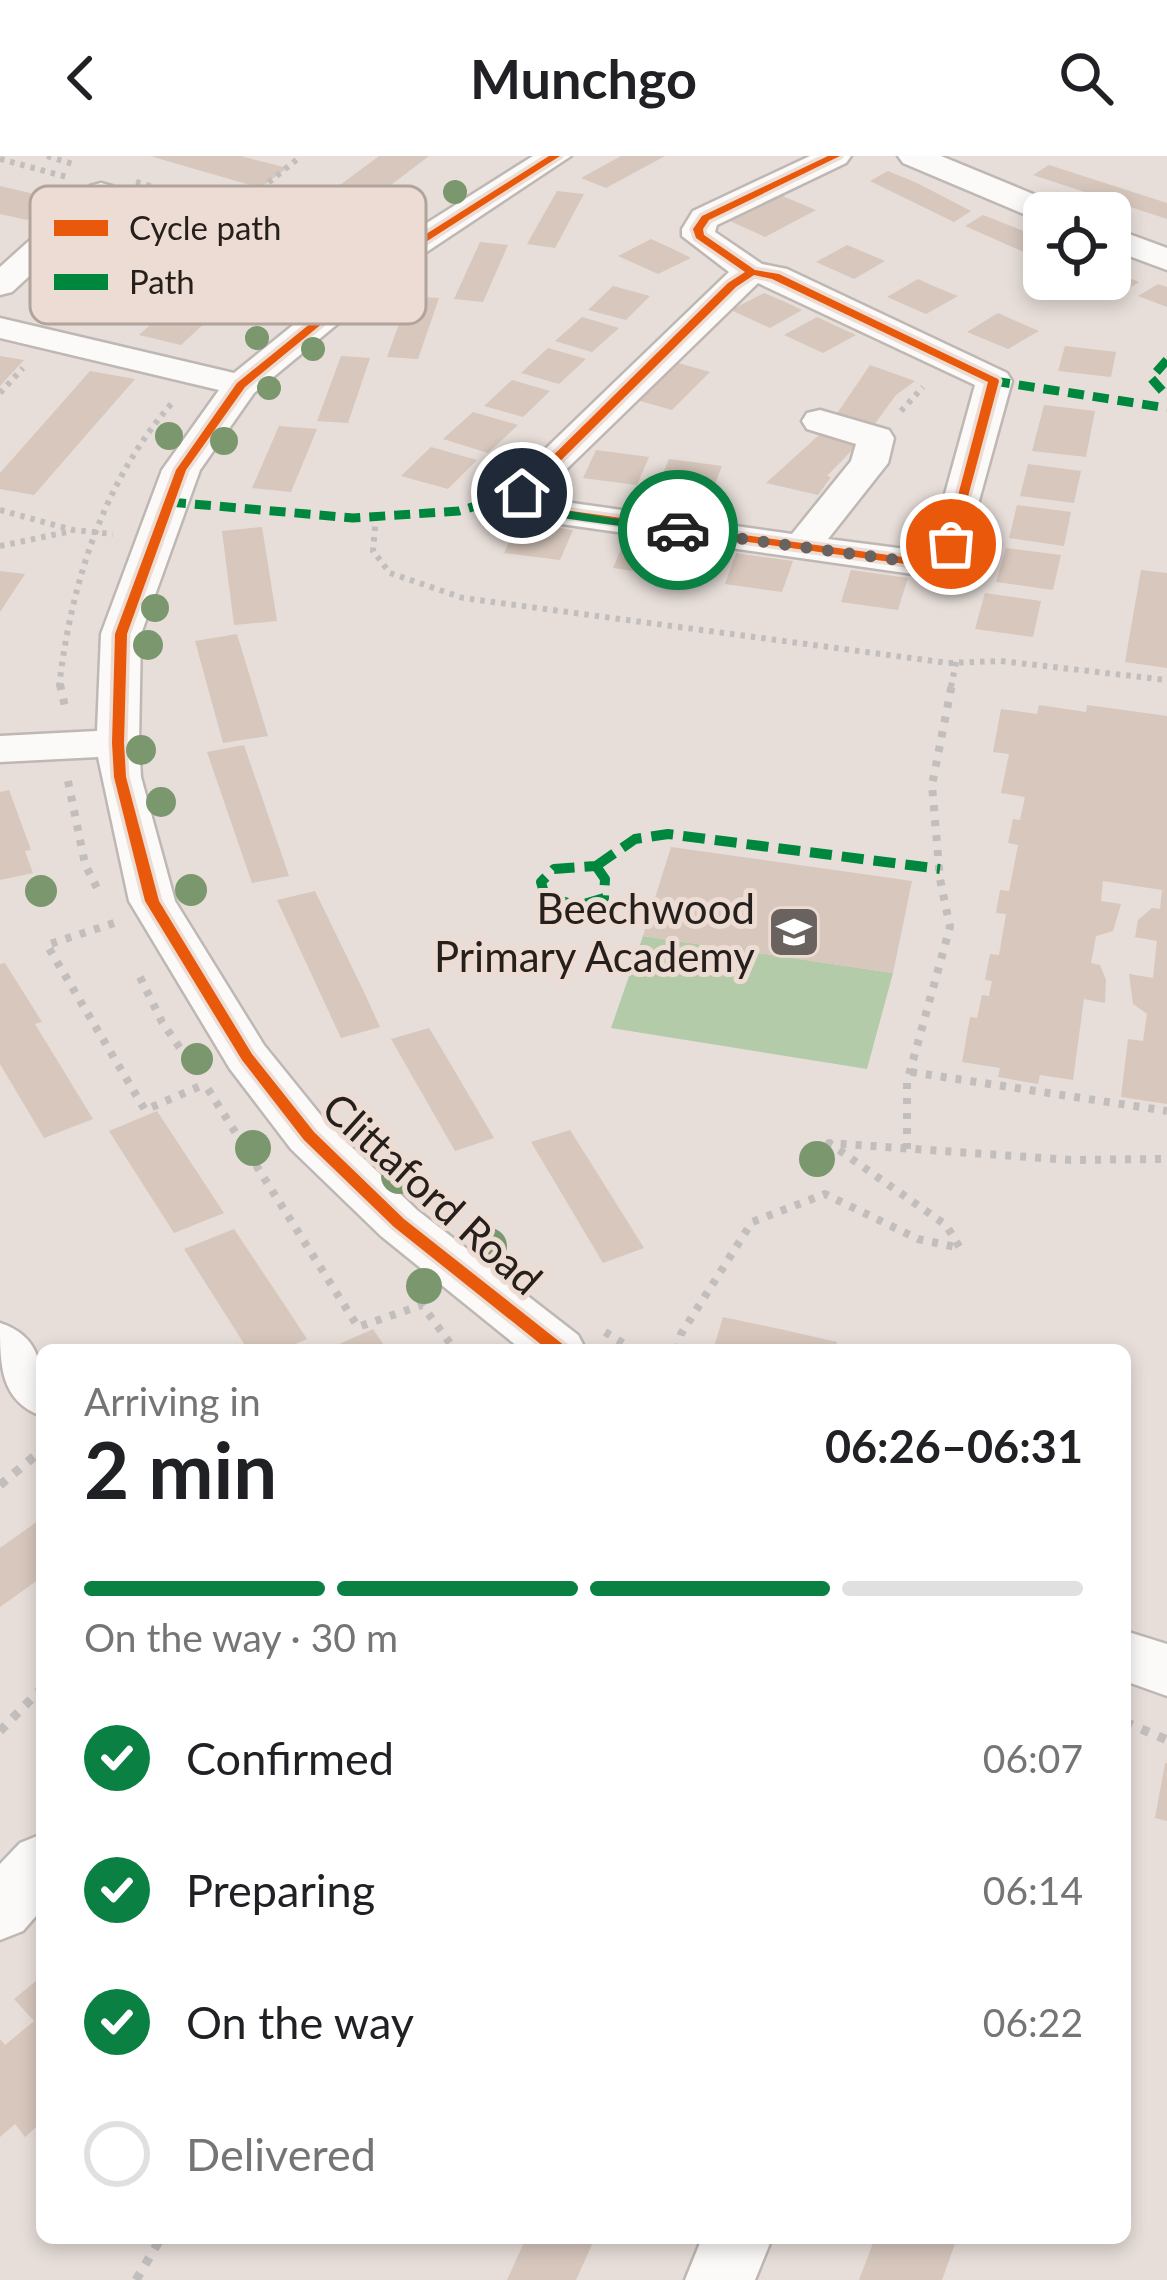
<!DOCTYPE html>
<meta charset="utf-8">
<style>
body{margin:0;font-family:Lato,sans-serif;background:#f6f6f6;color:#202124;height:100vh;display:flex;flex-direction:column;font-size:45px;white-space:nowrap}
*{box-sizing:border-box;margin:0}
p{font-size:39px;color:#757577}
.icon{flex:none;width:66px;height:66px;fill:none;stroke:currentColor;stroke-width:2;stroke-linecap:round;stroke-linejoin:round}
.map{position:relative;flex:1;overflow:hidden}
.sheet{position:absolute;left:36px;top:1188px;width:1095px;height:900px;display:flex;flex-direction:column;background:#fff;border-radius:18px;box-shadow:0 6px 18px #0003}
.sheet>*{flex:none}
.tools{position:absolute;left:1023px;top:36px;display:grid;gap:24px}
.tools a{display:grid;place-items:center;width:108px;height:108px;border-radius:18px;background:#fff;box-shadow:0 6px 18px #0003;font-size:60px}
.pin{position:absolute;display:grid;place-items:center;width:102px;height:102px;color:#fff;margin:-51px;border:6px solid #fff;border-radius:50%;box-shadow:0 3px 12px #0007}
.courier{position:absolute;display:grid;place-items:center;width:120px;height:120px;margin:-60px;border:9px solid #0b8043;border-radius:50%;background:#fff;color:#222;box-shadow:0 3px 15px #0007}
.headline em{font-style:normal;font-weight:700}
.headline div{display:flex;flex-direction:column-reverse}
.headline{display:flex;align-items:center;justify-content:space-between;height:204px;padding:0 48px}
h1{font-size:78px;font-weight:700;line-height:90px}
.bar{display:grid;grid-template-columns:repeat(4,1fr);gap:18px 12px;align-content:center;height:144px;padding:0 48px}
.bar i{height:15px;border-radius:9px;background:#e0e0e0}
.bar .on{background:#0b8043}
.bar p{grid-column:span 4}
ol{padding:0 48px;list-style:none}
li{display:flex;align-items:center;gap:36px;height:132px}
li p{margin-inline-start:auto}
li .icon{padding:12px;border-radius:50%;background:#0b8043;color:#fff;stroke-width:4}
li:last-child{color:#757577}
li i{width:66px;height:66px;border:6px solid #e0e0e0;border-radius:50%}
header{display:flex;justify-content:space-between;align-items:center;height:156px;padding:0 48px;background:#fff;font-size:54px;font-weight:700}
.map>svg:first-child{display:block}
</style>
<header><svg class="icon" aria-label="back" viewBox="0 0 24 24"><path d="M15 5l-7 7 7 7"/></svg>Munchgo<svg class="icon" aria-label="search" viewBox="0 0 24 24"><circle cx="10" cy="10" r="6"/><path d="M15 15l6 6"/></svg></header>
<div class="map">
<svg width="1167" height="2124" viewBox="0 0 1167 2124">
<rect width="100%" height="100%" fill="#e7ded9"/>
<!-- green -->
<path fill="#b4cba9" d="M643 780 893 817 867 913 611 872Z"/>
<!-- building -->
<path fill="#d7c7bd" d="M150 0H241L287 12 260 32Z
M379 0H429L345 64 308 53Z
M621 0H665L606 32 581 22Z
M1049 9 1167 47V63L1033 19Z
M888 15 917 27 971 55 954 66 870 25Z
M0 30 34 38 54 43 27 64 0 58Z
M557 35 584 38 555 92 527 88Z
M780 39 816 54 765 81 730 65Z
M983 59 1044 83V105L965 70Z
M246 83 286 92 181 189 139 179Z
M651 83 673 93 691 102 658 118 618 100Z
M480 86 508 89 483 146 454 143Z
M847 89 885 105 854 123 816 106Z
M1110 114 1139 126 1122 137 1088 123H1110Z
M918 123 938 132 958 140 926 158 887 141Z
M1158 128 1167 131V151L1138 140Z
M613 130 650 140 626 164 588 154Z
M764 137 783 145 802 154 770 172 731 154Z
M409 140 439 142 418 203 387 201Z
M998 157 1018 166 1039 175 1008 193 967 176Z
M582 161 619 172 592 196 555 185Z
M817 161 836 170 856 179 823 197 784 179Z
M1065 190 1116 196 1111 221 1058 215Z
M548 192 586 203 559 228 521 217Z
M0 200 24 204 0 230Z
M341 200 370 202 348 267 317 265Z
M671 205 710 216 672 254 633 243Z
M870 209 915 225 896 239 874 269 836 259Z
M90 215 135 223 34 339 0 333V317Z
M512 224 550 235 523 261 484 250Z
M1044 249 1095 255 1086 301 1032 295Z
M473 256 518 269 488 297 443 283Z
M279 270 317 273 291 336 252 332Z
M819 279 857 289 827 320 831 321 818 339 766 327Z
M431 291 477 304 448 333 401 320Z
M596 294 649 301 637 329 583 322Z
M669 303 722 310 711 338 657 331Z
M1028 308 1081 315 1074 347 1020 340Z
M1017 349 1071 356 1064 390 1009 382Z
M519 366 573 374 560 404 504 397Z
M262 371 277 465 234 469 222 375Z
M626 381 682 389 669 420 613 412Z
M1006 392 1061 399 1053 434 996 426Z
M736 397 793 405 782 436 725 428Z
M851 414 908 422 898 454 841 446Z
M1141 414 1167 417V512L1125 506Z
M0 415 25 418 0 456Z
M985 437 1041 445 1033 481 975 473Z
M237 478 268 580 223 587 195 485Z
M1039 549 1086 556 1087 549 1167 560V948L1121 941 1128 883 1143 885 1147 858 1133 848 1129 818 1153 822 1157 785 1135 781 1138 764 1152 752 1160 753 1162 734 1103 725 1101 745 1121 748 1113 775 1096 780 1091 807 1100 809 1106 824 1105 847 1084 843 1073 924 1040 919 1038 928 998 921 1000 912 962 906 970 861 977 862 982 839 989 840 992 825 985 824 990 798 999 799 1006 758 996 757 1000 734 1009 735 1018 689 1008 687 1013 663 1020 664 1025 641 1001 637 1009 598 993 596 1001 553 1037 558Z
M244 589 289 720 252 727 207 596Z
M9 634 31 694 25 695 33 717 0 724V636Z
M671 691 912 725 893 817 643 780Z
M315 735 364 836 380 871 341 882 277 744Z
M5 807 42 866 35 868 93 963 44 982 0 908V808Z
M429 872 450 907 494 982 455 995 391 883Z
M157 955 224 1057 174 1077 109 975Z
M570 974 594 1012 644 1092 603 1107 531 986Z
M234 1073 282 1145 307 1183 282 1194H248L184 1093Z
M723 1161 780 1173 837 1186 835 1194H713Z
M373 1173 387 1194H326Z
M42 1362V1421L0 1451V1392Z
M1165 1607H1167V1665L1155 1662Z
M42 1820V1966L25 1981 15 1968 0 1981V1883L5 1889 34 1865 14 1843Z
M526 2082H595L576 2124H507Z
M875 2082H957L942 2124H859Z"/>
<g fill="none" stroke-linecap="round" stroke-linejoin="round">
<!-- minor casing -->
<g stroke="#beb7b3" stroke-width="5">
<path id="minor" d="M533 0H571L416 103 254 237 200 314 141 478 139 587 141 621 175 745 264 889 327 967 417 1054 578 1179 586 1194H522L381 1080 291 993 230 913 129 745 98 601 0 606V580L97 575 101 478 162 314 219 234 0 182V162L234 217 392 89Z
M810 0H851L846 7 717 69 715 76 762 108 787 113 1007 217 1012 225 961 410 934 421 547 366C530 362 513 351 503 336L509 328 729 116 682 80V73L693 55ZM758 127 975 229 929 396 828 383 888 307 894 282 889 274 820 254 807 257 802 265 807 273 856 288 851 305 792 378 558 345 544 335Z
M898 0H941L1062 50 1066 57H1044V65L1038 64 903 7Z
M101 27 112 30 117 37 112 44 12 136 0 139V111L90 30Z
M1110 71 1167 92V114L1110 93Z
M0 1167C46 1182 42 1219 42 1260 0 1245 0 1209 0 1167Z
M1125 1475 1167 1488V1540L1125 1525Z
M42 1678V1753L23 1775 0 1784V1708L20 1687Z
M702 2082H772L755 2124H685Z"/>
</g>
<!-- path-far2 -->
<path stroke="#c2bebd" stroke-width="6" stroke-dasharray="4.5 6" stroke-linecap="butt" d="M47 0 76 9
M0 3 67 21
M136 26 244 57 271 51 354 88
M236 53 301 0
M148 54 171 37
M201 60 322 77
M81 155 188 64 221 50
M0 237 23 212
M901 255 923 231
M0 354 73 374 113 378
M376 360 373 395 390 417 463 442 948 507 1001 505 1167 524
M0 390 72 375
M59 531C71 428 103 326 172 247
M951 531 956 506"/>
<!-- path-far1 -->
<path stroke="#c2bebd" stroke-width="8" stroke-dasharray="6 9" stroke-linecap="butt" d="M60 528 65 551
M68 625 85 708 97 732
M114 767 47 789 145 954 205 928
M140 821 162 866 200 921
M911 916 1167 955
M208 933 358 1171 422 1149 455 1194
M907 993V926L950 771 940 723 932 629 952 528
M605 1176 634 1194
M677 1194 681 1178 752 1066 825 1038 918 1083 960 1092 946 1069 829 987 1071 1004 1167 1003"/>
<!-- path -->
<path stroke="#c2bebd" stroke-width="9" stroke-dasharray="8 10" stroke-linecap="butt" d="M0 1329 42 1294
M1125 1566 1167 1584
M0 1575 42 1532
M136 2124 161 2082"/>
<!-- minor -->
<use href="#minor" fill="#fbfaf9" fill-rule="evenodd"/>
<!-- quiet-far1 -->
<path stroke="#00873e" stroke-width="9" stroke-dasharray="16 9" stroke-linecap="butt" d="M1167 204 1151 222 1167 240
M994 225 1167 252
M170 346 353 362 459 355 522 336"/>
<!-- quiet -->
<path stroke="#00873e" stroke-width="10" stroke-dasharray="22 10" stroke-linecap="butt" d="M596 710 605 723 604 742 578 750 545 740 541 726 554 713Z
M596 710 635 683 668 678 940 713"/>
<!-- cycleway casing -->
<g stroke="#eddcd3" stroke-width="7">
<path id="cycleway" d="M549 0H560L407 98 245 231 186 314 127 478 124 587 126 621 159 745 252 898 314 976 404 1063 565 1190 567 1194H548L394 1071 304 984 242 904 145 745 114 621 112 587 115 478 176 314 237 227 401 94Z
M828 0H840L709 64 703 73 704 79 755 114 779 118 998 223 999 225 951 404 934 412 547 358 518 338V334L728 127 745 116 696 82 693 73 702 60ZM754 119 772 123 988 226 942 400 932 405 550 352 529 336 736 131Z"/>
</g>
<!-- cycleway -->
<use href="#cycleway" fill="#e8590c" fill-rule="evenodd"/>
</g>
<!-- trees -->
<g fill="#7b976e">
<circle cx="455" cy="36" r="12"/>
<circle cx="257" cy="182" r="12"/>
<circle cx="313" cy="193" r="12"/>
<circle cx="269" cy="232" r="12"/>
<circle cx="169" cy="280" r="14"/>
<circle cx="224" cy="285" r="14"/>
<circle cx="155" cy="452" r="14"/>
<circle cx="148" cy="489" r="15"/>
<circle cx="141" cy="594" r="15"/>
<circle cx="161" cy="646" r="15"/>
<circle cx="191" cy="734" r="16"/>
<circle cx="41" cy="735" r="16"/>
<circle cx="197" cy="903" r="16"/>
<circle cx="253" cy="992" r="18"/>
<circle cx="817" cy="1003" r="18"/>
<circle cx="399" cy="1020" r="18"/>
<circle cx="489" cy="1090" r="18"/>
<circle cx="424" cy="1130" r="18"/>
</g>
<!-- route -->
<path fill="#0b8043" d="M517 334H527L551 352 685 374 678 378 547 360 517 340Z"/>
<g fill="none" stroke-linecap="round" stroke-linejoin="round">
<!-- done -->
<path stroke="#6a625f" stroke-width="12" stroke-dasharray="0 21.6" d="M678 374 934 409 947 402 951 388"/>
</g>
<!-- icons -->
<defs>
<g id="school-square" transform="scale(2.7)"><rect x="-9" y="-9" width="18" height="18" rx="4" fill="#6a625f" stroke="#eddcd3"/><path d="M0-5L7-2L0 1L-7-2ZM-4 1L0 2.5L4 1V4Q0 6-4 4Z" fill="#fff"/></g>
</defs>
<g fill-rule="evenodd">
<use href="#school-square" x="794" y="776"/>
</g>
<g text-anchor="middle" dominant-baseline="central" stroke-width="10" stroke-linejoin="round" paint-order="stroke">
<!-- poi labels -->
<g font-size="42" fill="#26201d" stroke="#eddcd3" text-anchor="end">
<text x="755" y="752">Beechwood<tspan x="755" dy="48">Primary Academy</tspan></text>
</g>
<!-- street labels -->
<g font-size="42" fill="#26201d" stroke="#eddcd3">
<text transform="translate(433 1037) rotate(42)">Clittaford Road</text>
</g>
</g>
<!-- legend -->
<rect x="30" y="30" width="396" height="138" rx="18" fill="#eddcd3" stroke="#b1a49c" stroke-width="3"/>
<rect x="54" y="64" width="54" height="16" fill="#e8590c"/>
<rect x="54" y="118" width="54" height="16" fill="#00873e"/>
<g font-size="33" fill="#26201d">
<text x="129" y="84">Cycle path</text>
<text x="129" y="138">Path</text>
</g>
</svg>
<div class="tools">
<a><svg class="icon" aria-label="locate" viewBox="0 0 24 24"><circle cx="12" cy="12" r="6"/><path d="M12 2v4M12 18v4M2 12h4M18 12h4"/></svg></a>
</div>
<div class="pin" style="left:951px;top:388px;background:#ea580c"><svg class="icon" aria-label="bag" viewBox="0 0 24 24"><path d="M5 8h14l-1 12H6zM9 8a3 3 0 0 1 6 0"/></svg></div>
<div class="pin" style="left:522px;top:337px;background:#1f2937"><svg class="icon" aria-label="home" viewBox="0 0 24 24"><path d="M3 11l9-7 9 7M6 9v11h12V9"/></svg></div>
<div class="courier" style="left:678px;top:374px"><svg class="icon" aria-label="car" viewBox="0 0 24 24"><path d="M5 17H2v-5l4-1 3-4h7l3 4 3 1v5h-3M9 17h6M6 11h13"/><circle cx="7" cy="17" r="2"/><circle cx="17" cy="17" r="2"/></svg></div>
<section class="sheet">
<div class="headline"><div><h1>2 min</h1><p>Arriving in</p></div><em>06:26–06:31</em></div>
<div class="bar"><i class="on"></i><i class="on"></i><i class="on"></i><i></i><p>On the way · 30 m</p></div>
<ol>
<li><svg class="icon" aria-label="check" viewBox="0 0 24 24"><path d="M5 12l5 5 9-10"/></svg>Confirmed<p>06:07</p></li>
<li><svg class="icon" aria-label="check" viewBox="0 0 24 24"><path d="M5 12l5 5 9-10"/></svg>Preparing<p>06:14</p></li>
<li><svg class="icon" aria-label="check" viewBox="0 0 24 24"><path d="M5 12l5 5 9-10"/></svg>On the way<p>06:22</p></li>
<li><i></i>Delivered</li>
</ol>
</section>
</div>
